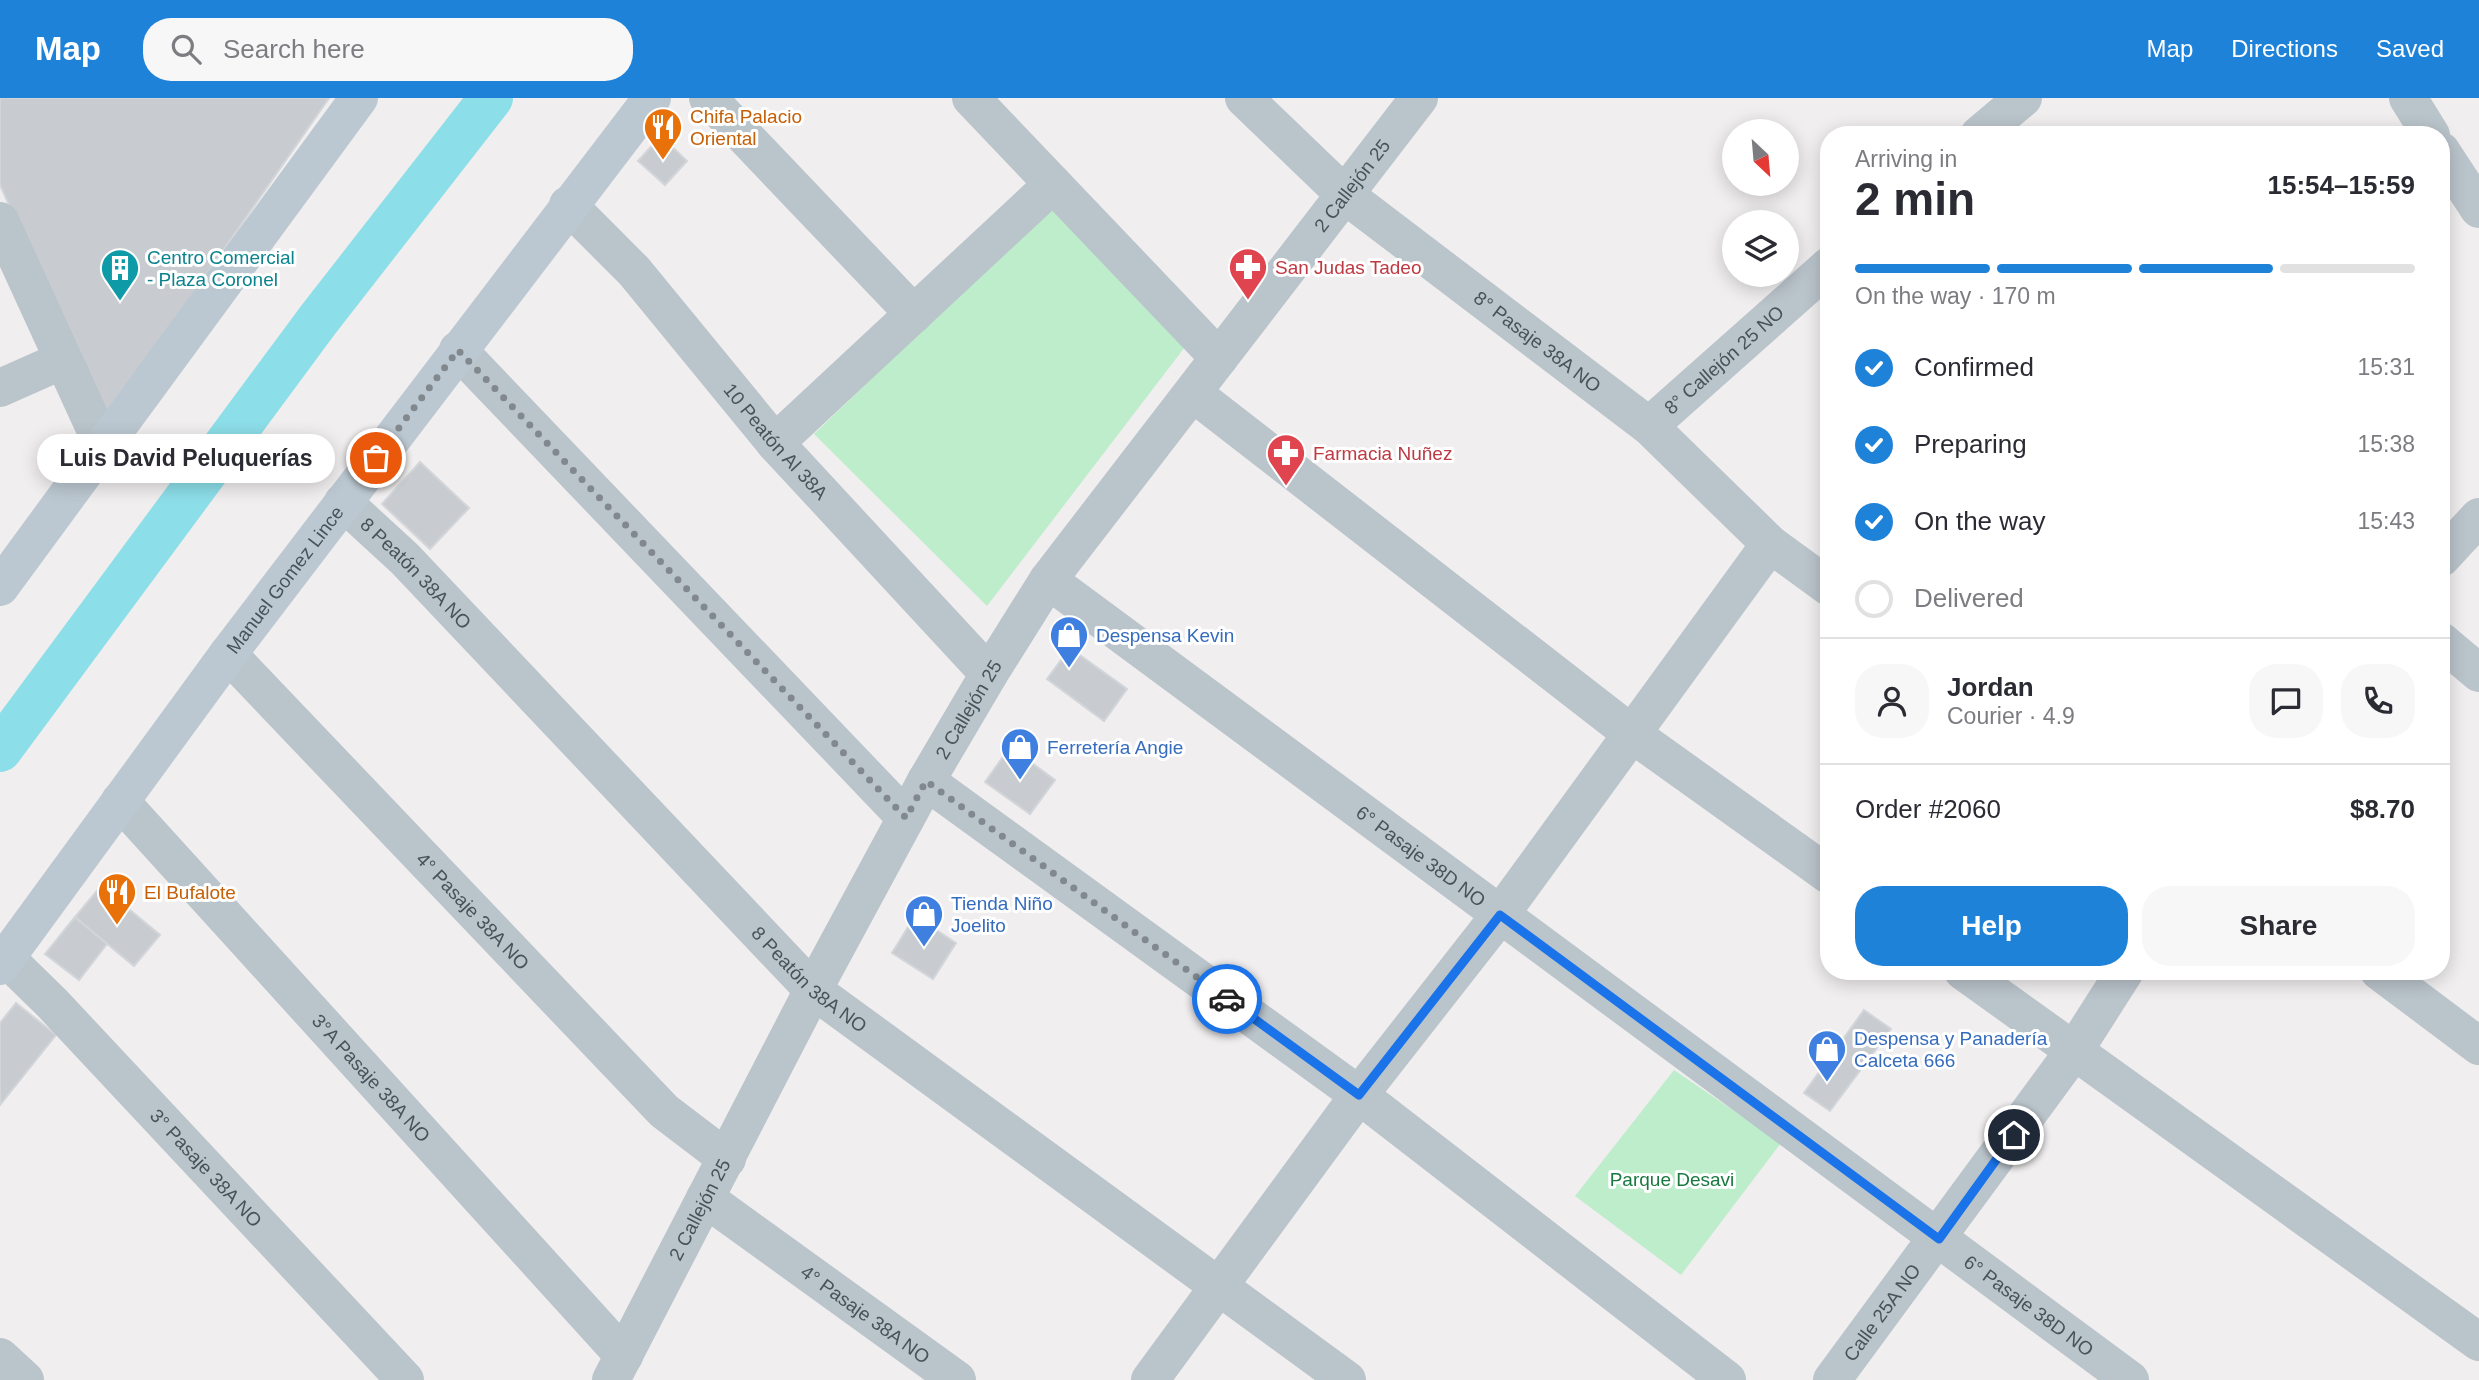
<!DOCTYPE html>
<meta charset="utf-8">
<style>
body{margin:0;font-family:Arial,sans-serif;background:#f7f7f7;color:#2b2b33;height:100vh;display:flex;flex-direction:column;font-size:26px;white-space:nowrap}
*{box-sizing:border-box;margin:0}
p{font-size:23px;color:#7c7c81}
.icon{flex:none;width:38px;height:38px;fill:none;stroke:currentColor;stroke-width:2;stroke-linecap:round;stroke-linejoin:round}
.map{position:relative;flex:1;overflow:hidden}
.details{position:absolute;left:1820px;top:28px;width:630px;height:854px;display:flex;flex-direction:column;background:#fff;border-radius:28px;box-shadow:0 4px 18px #0003}
.details>*{flex:none}
.needle{width:46px;rotate:154deg}
.fabs{position:absolute;left:1722px;top:21px;display:grid;gap:14px}
.fabs a{display:grid;place-items:center;width:77px;height:77px;border-radius:50%;background:#fff;box-shadow:0 4px 18px #0003;font-size:35px}
.pin{position:absolute;display:grid;place-items:center;width:60px;height:60px;color:#fff;margin:-30px;border:4px solid #fff;border-radius:50%;box-shadow:0 2px 7px #0007}
.courier{position:absolute;display:grid;place-items:center;width:70px;height:70px;margin:-35px;border:5px solid #1a73e8;border-radius:50%;background:#fff;color:#222;box-shadow:0 2px 9px #0007}
.bubble{position:absolute;height:49px;border-radius:24px;background:#fff;box-shadow:0 4px 18px #0003;font-size:23px;font-weight:800;line-height:49px;text-align:center}
.head em{font-style:normal;font-weight:800}
.head div{display:flex;flex-direction:column-reverse}
.head{display:flex;align-items:center;justify-content:space-between;height:119px;padding:0 35px}
h1{font-size:46px;font-weight:800;line-height:52px}
.bar{display:grid;grid-template-columns:repeat(4,1fr);gap:10px 7px;align-content:center;height:84px;padding:0 35px}
.bar i{height:9px;border-radius:5px;background:#e1e1e2}
.bar .on{background:#1f82d9}
.bar p{grid-column:span 4}
.line{display:flex;align-items:center;gap:18px;padding:0 35px;border-top:2px solid #e1e1e2}
.line div{flex:1}
.round{display:grid;place-items:center;flex:none;width:74px;height:74px;border-radius:28px;background:#f7f7f7}
ol{padding:0 35px;list-style:none}
li{display:flex;align-items:center;gap:21px;height:77px}
li p{margin-inline-start:auto}
li .icon{padding:7px;border-radius:50%;background:#1f82d9;color:#fff;stroke-width:4}
li:last-child{color:#7c7c81}
li i{width:38px;height:38px;border:4px solid #e1e1e2;border-radius:50%}
.button{display:flex;gap:14px;margin-top:auto;padding:14px 35px}
.button a{flex:1;height:80px;border-radius:28px;background:#1f82d9;color:#fff;font-size:28px;font-weight:800;line-height:80px;text-align:center}
.button a+a{background:#f7f7f7;color:#2b2b33}
header{display:flex;align-items:center;gap:42px;box-sizing:border-box;height:98px;padding:0 35px;background:#1f82d9;color:#fff}
header strong{font-size:33px}
nav{display:flex;gap:38px;margin-inline-start:auto;font-size:24px}
.search{width:490px;height:63px;background:#f7f7f7;display:flex;align-items:center;gap:18px;box-sizing:border-box;padding:0 24px;border-radius:28px;color:#7c7c81;font-size:26px}
.map>svg:first-child{display:block}
</style>
<header>
<strong>Map</strong>
<div class="search"><svg class="icon" aria-label="search" viewBox="0 0 24 24"><circle cx="10" cy="10" r="6"/><path d="M15 15l6 6"/></svg>Search here</div>
<nav><a>Map</a><a>Directions</a><a>Saved</a></nav>
</header>
<div class="map">
<svg width="2479" height="1282" viewBox="0 0 2479 1282">
<rect width="100%" height="100%" fill="#f0eeee"/>
<!-- green -->
<path fill="#bdedcb" d="M1057 103 1191 241 987 508 814 336Z
M1674 972 1781 1045 1681 1177 1575 1098Z"/>
<g fill="none" stroke-linecap="round" stroke-linejoin="round">
<!-- canal -->
<path stroke="#8cdee8" stroke-width="44" d="M0 652 318 222 491 0"/>
</g>
<!-- building -->
<path fill="#c8ccd0" stroke="#d2d5d9" stroke-width="2" d="M0 0H329L106 321 0 87Z
M661 38 687 63 665 87 638 63Z
M420 364 469 410 430 451 382 406Z
M1070 550 1127 591 1104 623 1047 581Z
M1010 649 1055 682 1030 716 985 684Z
M101 788 160 837 134 868 75 819Z
M915 818 956 845 933 881 892 855Z
M75 819 107 846 79 882 45 856Z
M16 905 56 937 0 1007V925Z
M1864 912 1891 931 1830 1013 1804 995Z"/>
<g fill="none" stroke-linecap="round" stroke-linejoin="round">
<!-- minor -->
<g stroke="#bac4cb" stroke-width="38">
<path d="M708 0 914 216"/>
<path d="M971 0 1219 260"/>
<path id="s1" d="M1244 0 1345 97 1649 328 1770 446 1829 489"/>
<path d="M2408 0 2431 37"/>
<path d="M1979 37 2023 0"/>
<path d="M2441 53 2479 111"/>
<path id="s2" d="M568 107 634 173 775 345 989 576"/>
<path d="M0 123 103 348"/>
<path d="M458 252 906 720"/>
<path d="M0 290 63 262"/>
<path d="M1194 296 1632 636 1829 777"/>
<path id="s3" d="M1649 328 1829 168"/>
<path d="M775 345 1053 86"/>
<path id="s4" d="M343 404 405 461 813 892 1347 1282"/>
<path d="M2441 460 2479 419"/>
<path id="s5" d="M1048 482 2130 1282"/>
<path d="M2441 543 2479 575"/>
<path id="s6" d="M228 556 664 1013 727 1061"/>
<path d="M926 683 1359 997 1727 1282"/>
<path id="s7" d="M120 703 624 1258"/>
<path id="s8" d="M6 860 52 905 405 1282"/>
<path d="M1963 873 2479 1244"/>
<path d="M2379 873 2479 948"/>
<path id="s9" d="M705 1100 957 1282"/>
<path d="M0 1259 25 1282"/>
<path id="s10" d="M611 1282 813 892 926 683 989 576 1048 482 1419 0"/>
<path d="M1150 1282 1359 997 1500 817 1770 446"/>
<path id="s11" d="M1832 1282 2074 953 2125 873"/>
</g>
<!-- secondary -->
<g stroke="#bcc8d1" stroke-width="38">
<path d="M0 489 359 0"/>
<path id="s12" d="M0 868 228 556 652 0"/>
</g>
</g>
<g fill="none" stroke-linecap="round" stroke-linejoin="round">
<!-- done -->
<path stroke="#82898e" stroke-width="7" stroke-dasharray="0 12.6" d="M376 360 458 252 906 720 926 683 1227 901"/>
<!-- route -->
<path stroke="#1a73e8" stroke-width="9" d="M1227 901 1359 997 1500 817 1939 1141 2014 1037"/>
</g>
<!-- icons -->
<defs>
<g id="restaurant-pin" transform="scale(2.0125)"><path d="M0 17L-7.5 6A9.5 9.5 0 1 1 7.5 6Z" fill="#e8710a" stroke="#fff"/><path d="M-5-6h1v4h1v-4h1v4h1v-4h1v5L-1.5 .5V6h-2V.5L-5-1ZM5-6V6H3V1.5H1.5Q1.5-4 5-6Z" fill="#fff"/></g>
<g id="pharmacy-pin" transform="scale(2.0125)"><path d="M0 17L-7.5 6A9.5 9.5 0 1 1 7.5 6Z" fill="#e0444e" stroke="#fff"/><path d="M-2-6h4v4h4v4h-4v4h-4v-4h-4v-4h4Z" fill="#fff"/></g>
<g id="building-pin" transform="scale(2.0125)"><path d="M0 17L-7.5 6A9.5 9.5 0 1 1 7.5 6Z" fill="#0f9aa8" stroke="#fff"/><path d="M-4-6H4V6H1V3H-1V6H-4ZM-2.5-4.3h1.7v1.8h-1.7ZM.8-4.3h1.7v1.8H.8ZM-2.5-1h1.7V.8h-1.7ZM.8-1h1.7V.8H.8Z" fill="#fff"/></g>
<g id="shop-pin" transform="scale(2.0125)"><path d="M0 17L-7.5 6A9.5 9.5 0 1 1 7.5 6Z" fill="#3f7fe0" stroke="#fff"/><path d="M-5-2.5h2.3a2.7 3.5 0 0 1 5.4 0H5L5.5 6h-11ZM-1.5-2.5h3a1.5 2.3 0 0 0-3 0Z" fill="#fff"/></g>
</defs>
<g fill-rule="evenodd">
<use href="#restaurant-pin" x="663" y="29"/>
<use href="#pharmacy-pin" x="1248" y="169"/>
<use href="#building-pin" x="120" y="170"/>
<use href="#pharmacy-pin" x="1286" y="355"/>
<use href="#shop-pin" x="1069" y="537"/>
<use href="#shop-pin" x="1020" y="649"/>
<use href="#restaurant-pin" x="117" y="794"/>
<use href="#shop-pin" x="924" y="816"/>
<use href="#shop-pin" x="1827" y="951"/>
</g>
<g text-anchor="middle" dominant-baseline="central" stroke-width="6" stroke-linejoin="round" paint-order="stroke">
<!-- food labels -->
<g font-size="19" fill="#c56008" stroke="#fff" text-anchor="start">
<text x="690" y="18">Chifa Palacio<tspan x="690" dy="22">Oriental</tspan></text>
<text x="144" y="794">El Bufalote</text>
</g>
<!-- street labels -->
<g font-size="19" fill="#47535b" stroke="#fff">
<text stroke="none"><textPath href="#s10" startOffset="1410">2 Callejón 25</textPath></text>
<text stroke="none"><textPath href="#s1" startOffset="382">8° Pasaje 38A NO</textPath></text>
<text stroke="none"><textPath href="#s3" startOffset="100">8° Callejón 25 NO</textPath></text>
<text stroke="none"><textPath href="#s2" startOffset="315">10 Peatón Al 38A</textPath></text>
<text stroke="none"><textPath href="#s4" startOffset="102">8 Peatón 38A NO</textPath></text>
<text stroke="none"><textPath href="#s12" startOffset="480">Manuel Gomez Lince</textPath></text>
<text stroke="none"><textPath href="#s10" startOffset="760">2 Callejón 25</textPath></text>
<text stroke="none"><textPath href="#s5" startOffset="464">6° Pasaje 38D NO</textPath></text>
<text stroke="none"><textPath href="#s6" startOffset="355">4° Pasaje 38A NO</textPath></text>
<text stroke="none"><textPath href="#s4" startOffset="668">8 Peatón 38A NO</textPath></text>
<text stroke="none"><textPath href="#s7" startOffset="374">3°A Pasaje 38A NO</textPath></text>
<text stroke="none"><textPath href="#s8" startOffset="290">3° Pasaje 38A NO</textPath></text>
<text stroke="none"><textPath href="#s10" startOffset="192">2 Callejón 25</textPath></text>
<text stroke="none"><textPath href="#s5" startOffset="1220">6° Pasaje 38D NO</textPath></text>
<text stroke="none"><textPath href="#s11" startOffset="84">Calle 25A NO</textPath></text>
<text stroke="none"><textPath href="#s9" startOffset="198">4° Pasaje 38A NO</textPath></text>
</g>
<!-- culture labels -->
<g font-size="19" fill="#0d838f" stroke="#fff" text-anchor="start">
<text x="147" y="159">Centro Comercial<tspan x="147" dy="22">- Plaza Coronel</tspan></text>
</g>
<!-- health labels -->
<g font-size="19" fill="#be3a42" stroke="#fff" text-anchor="start">
<text x="1275" y="169">San Judas Tadeo</text>
<text x="1313" y="355">Farmacia Nuñez</text>
</g>
<!-- shop labels -->
<g font-size="19" fill="#366cbe" stroke="#fff" text-anchor="start">
<text x="1096" y="537">Despensa Kevin</text>
<text x="1047" y="649">Ferretería Angie</text>
<text x="951" y="805">Tienda Niño<tspan x="951" dy="22">Joelito</tspan></text>
<text x="1854" y="940">Despensa y Panadería<tspan x="1854" dy="22">Calceta 666</tspan></text>
</g>
<!-- park labels -->
<g font-size="19" fill="#1a7941" stroke="#fff">
<text x="1672" y="1081">Parque Desavi</text>
</g>
</g>
</svg>
<div class="fabs">
<a><svg class="needle" viewBox="-14 -14 28 28"><path d="M0-13l5 13h-10z" fill="#e53935"/><path d="M0 13l5-13h-10z" fill="#7c7c81"/></svg></a>
<a><svg class="icon" aria-label="layers" viewBox="0 0 24 24"><path d="M12 4l9 5-9 5-9-5zM3 14l9 5 9-5"/></svg></a>
</div>
<div class="pin" style="left:376px;top:360px;background:#ea580c"><svg class="icon" aria-label="bag" viewBox="0 0 24 24"><path d="M5 8h14l-1 12H6zM9 8a3 3 0 0 1 6 0"/></svg></div>
<div class="pin" style="left:2014px;top:1037px;background:#1f2937"><svg class="icon" aria-label="home" viewBox="0 0 24 24"><path d="M3 11l9-7 9 7M6 9v11h12V9"/></svg></div>
<div class="courier" style="left:1227px;top:901px"><svg class="icon" aria-label="car" viewBox="0 0 24 24"><path d="M5 17H2v-5l4-1 3-4h7l3 4 3 1v5h-3M9 17h6M6 11h13"/><circle cx="7" cy="17" r="2"/><circle cx="17" cy="17" r="2"/></svg></div>
<div class="bubble" style="left:37px;top:336px;width:298px">Luis David Peluquerías</div>
<section class="details">
<div class="head"><div><h1>2 min</h1><p>Arriving in</p></div><em>15:54–15:59</em></div>
<div class="bar"><i class="on"></i><i class="on"></i><i class="on"></i><i></i><p>On the way · 170 m</p></div>
<ol>
<li><svg class="icon" aria-label="check" viewBox="0 0 24 24"><path d="M5 12l5 5 9-10"/></svg>Confirmed<p>15:31</p></li>
<li><svg class="icon" aria-label="check" viewBox="0 0 24 24"><path d="M5 12l5 5 9-10"/></svg>Preparing<p>15:38</p></li>
<li><svg class="icon" aria-label="check" viewBox="0 0 24 24"><path d="M5 12l5 5 9-10"/></svg>On the way<p>15:43</p></li>
<li><i></i>Delivered</li>
</ol>
<div class="line" style="height:126px"><a class="round"><svg class="icon" aria-label="person" viewBox="0 0 24 24"><circle cx="12" cy="8" r="4"/><path d="M4 21q1-7 8-7t8 7"/></svg></a><div><b>Jordan</b><p>Courier · 4.9</p></div><a class="round"><svg class="icon" aria-label="chat" viewBox="0 0 24 24"><path d="M4 5h16v11H9l-5 4z"/></svg></a><a class="round"><svg class="icon" aria-label="phone" viewBox="0 0 24 24"><path d="M5 4h4l2 5-3 2q2 4 5 5l2-3 5 2v4C11 20 4 13 5 4z"/></svg></a></div>
<div class="line" style="height:91px"><div>Order #2060</div><b>$8.70</b></div>
<div class="button"><a>Help</a><a>Share</a></div>
</section>
</div>
